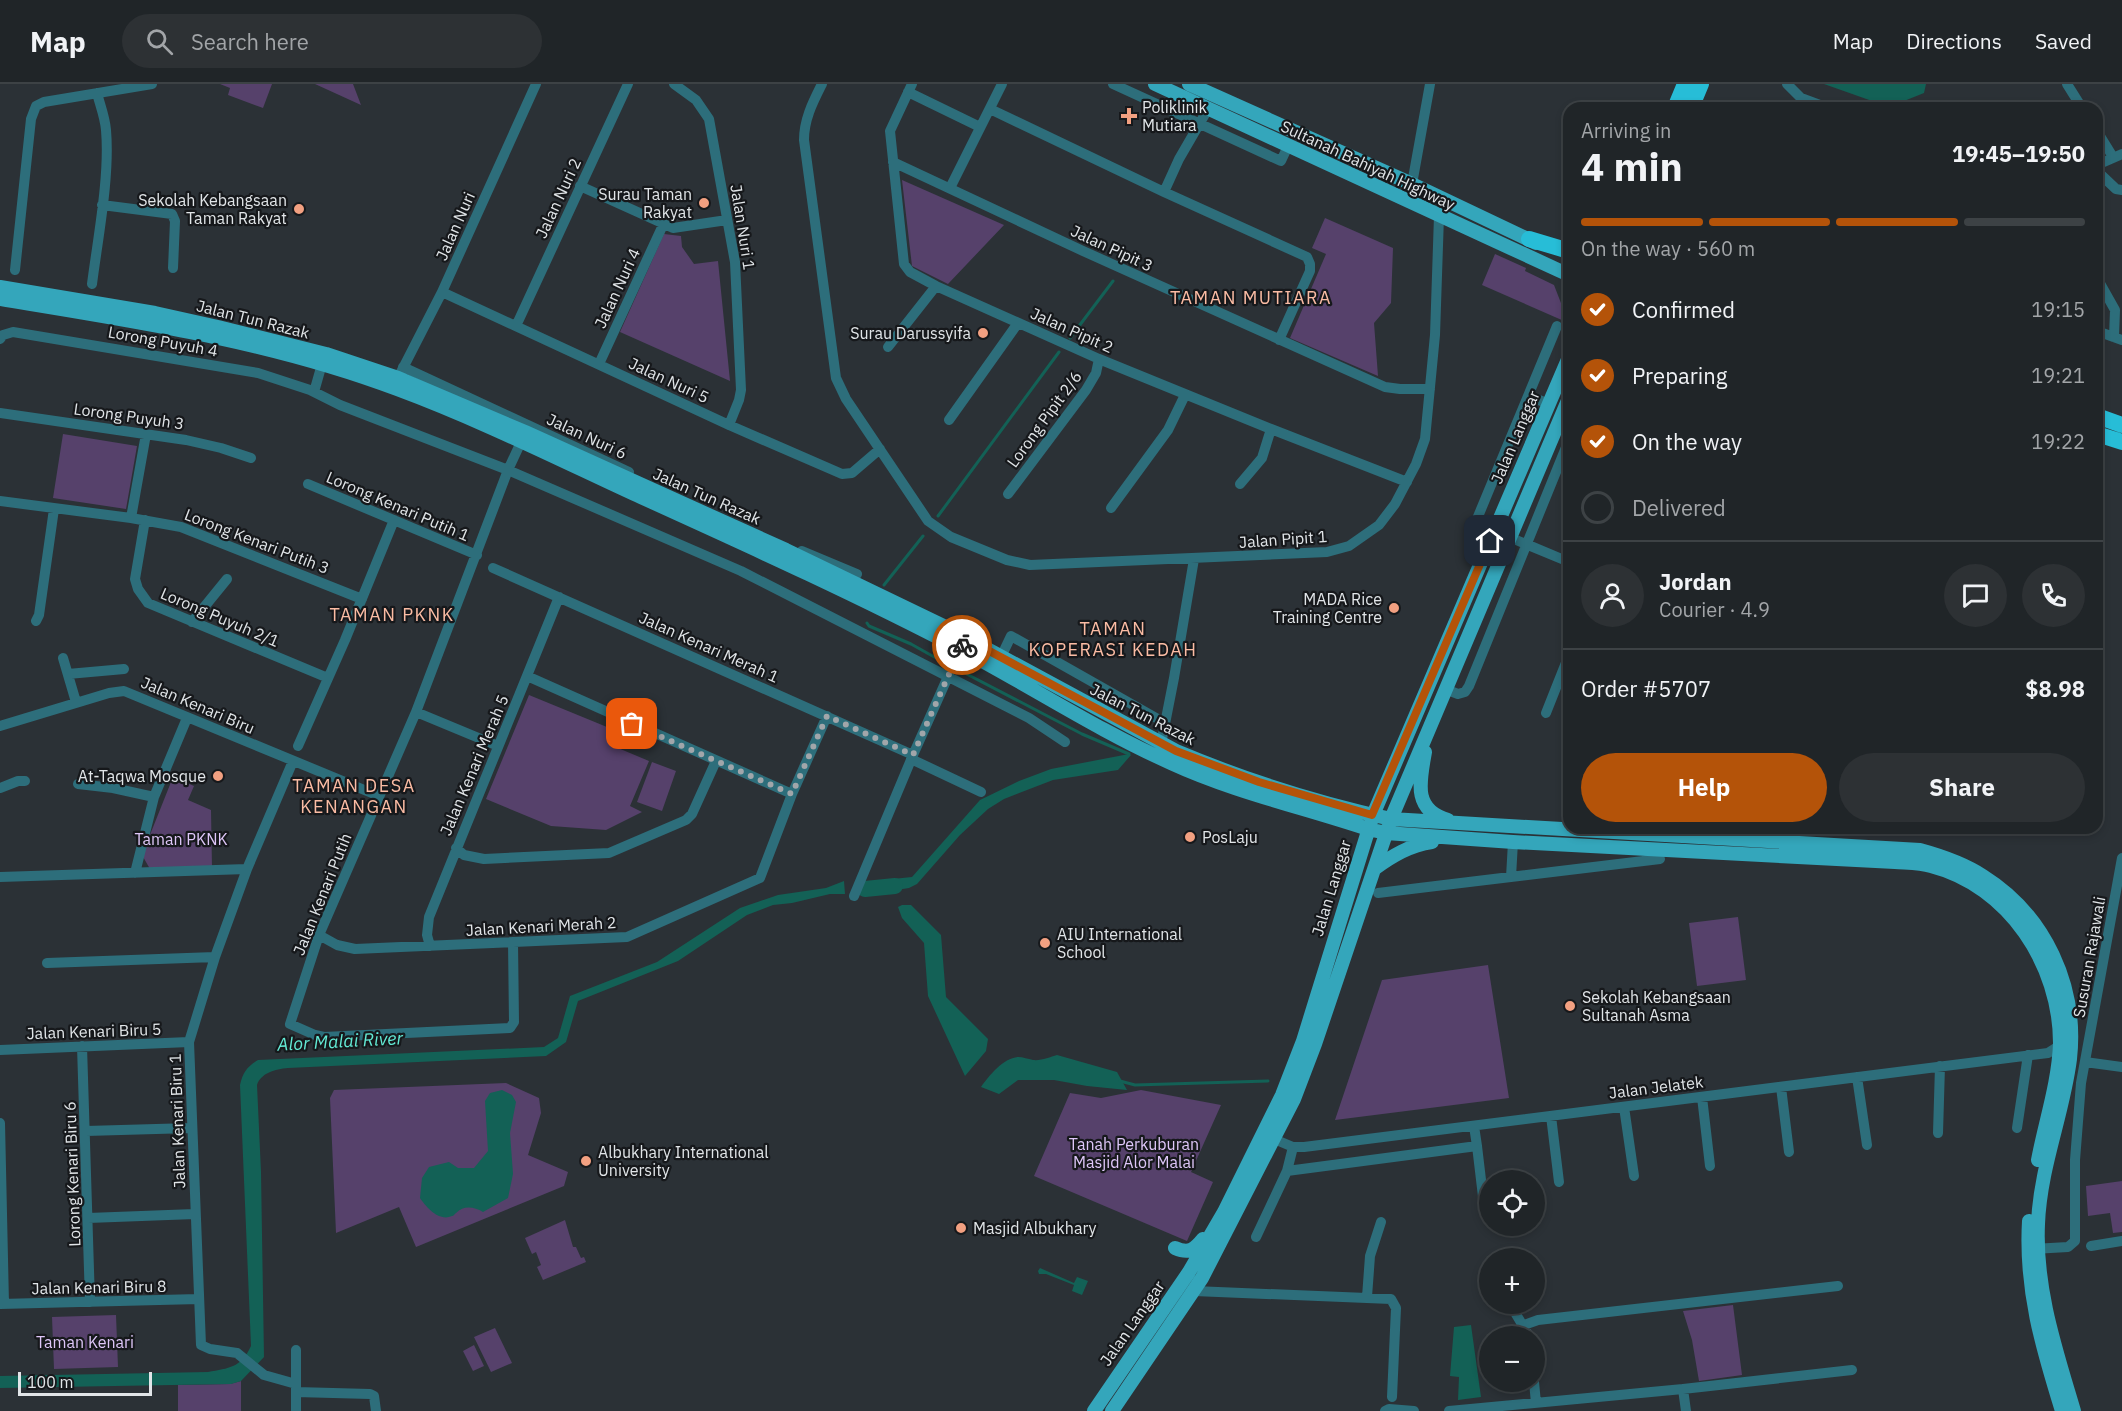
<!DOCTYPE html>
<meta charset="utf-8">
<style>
body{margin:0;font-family:"IBM Plex Sans",sans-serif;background:#2d3134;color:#f1f3f6;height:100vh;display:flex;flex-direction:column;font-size:22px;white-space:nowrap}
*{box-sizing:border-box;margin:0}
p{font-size:20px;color:#a2a5a8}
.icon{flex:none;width:33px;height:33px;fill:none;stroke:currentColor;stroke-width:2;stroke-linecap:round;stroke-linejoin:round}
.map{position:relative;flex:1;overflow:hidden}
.side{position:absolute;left:1563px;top:18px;width:540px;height:732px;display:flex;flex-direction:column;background:#202528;border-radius:18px;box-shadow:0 3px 9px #0003,0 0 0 2px #3d4245}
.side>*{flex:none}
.controls{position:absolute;left:1479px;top:1086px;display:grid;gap:12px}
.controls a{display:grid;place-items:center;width:66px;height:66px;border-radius:50%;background:#202528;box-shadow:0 3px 9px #0003,0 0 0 2px #3d4245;font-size:30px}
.scale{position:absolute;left:18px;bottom:15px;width:134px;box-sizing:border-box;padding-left:6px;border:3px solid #e1e5e8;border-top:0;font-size:16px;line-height:21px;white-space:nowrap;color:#e1e5e8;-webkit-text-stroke:4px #16181b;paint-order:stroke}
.pin{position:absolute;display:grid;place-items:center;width:51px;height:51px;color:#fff;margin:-26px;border-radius:12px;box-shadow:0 3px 9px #0006}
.courier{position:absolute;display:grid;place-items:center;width:60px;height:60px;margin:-30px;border:4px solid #b45309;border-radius:50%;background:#fff;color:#222;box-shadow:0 2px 8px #0007}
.overview em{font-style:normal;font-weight:700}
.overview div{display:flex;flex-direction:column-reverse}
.overview{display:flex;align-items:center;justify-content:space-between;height:102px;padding:0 18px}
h1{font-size:39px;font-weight:700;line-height:45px}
.bar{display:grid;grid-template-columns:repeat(4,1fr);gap:9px 6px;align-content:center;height:72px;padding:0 18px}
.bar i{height:8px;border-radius:4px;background:#3d4245}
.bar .active{background:#b45309}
.bar p{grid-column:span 4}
.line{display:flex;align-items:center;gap:15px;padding:0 18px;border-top:2px solid #3d4245}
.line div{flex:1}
.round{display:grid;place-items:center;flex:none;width:63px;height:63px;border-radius:32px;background:#2d3134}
ol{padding:0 18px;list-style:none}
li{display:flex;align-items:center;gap:18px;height:66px}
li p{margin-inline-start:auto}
li .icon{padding:6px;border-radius:50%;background:#b45309;color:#fff;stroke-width:4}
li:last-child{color:#a2a5a8}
li i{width:33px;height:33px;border:3px solid #3d4245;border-radius:50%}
.primary-button{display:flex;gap:12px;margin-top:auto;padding:12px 18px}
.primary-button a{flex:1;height:69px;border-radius:36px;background:#b45309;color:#fff;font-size:24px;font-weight:700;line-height:69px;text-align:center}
.primary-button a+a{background:#2d3134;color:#f1f3f6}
header{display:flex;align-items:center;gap:36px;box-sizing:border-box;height:84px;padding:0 30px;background:#202528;border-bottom:2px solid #3d4245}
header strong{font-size:28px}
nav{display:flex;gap:33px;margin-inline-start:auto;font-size:21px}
.search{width:420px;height:54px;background:#2d3134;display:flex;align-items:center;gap:15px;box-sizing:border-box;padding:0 21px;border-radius:33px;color:#a2a5a8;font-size:22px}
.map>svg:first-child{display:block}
</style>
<header>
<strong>Map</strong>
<div class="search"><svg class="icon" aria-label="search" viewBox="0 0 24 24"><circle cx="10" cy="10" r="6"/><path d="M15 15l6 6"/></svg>Search here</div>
<nav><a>Map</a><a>Directions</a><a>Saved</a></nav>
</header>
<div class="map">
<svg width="2122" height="1327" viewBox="0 0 2122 1327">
<rect width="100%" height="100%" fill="#2b3136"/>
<!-- green -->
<path fill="#56416b" d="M220 0H272L263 24 228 11 230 4Z
M315 0H353L361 21Z
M902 96 1004 141 948 200 912 182Z
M1325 134 1393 164 1391 219 1374 239 1378 292 1290 254 1326 170 1312 164Z
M664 150 681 152 682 163 694 180 718 177 730 297 620 248Z
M1495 170 1526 184 1525 187 1554 201 1566 232 1564 237 1482 201Z
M63 350 137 362 126 425 53 414Z
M529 611 624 650 618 664 649 677 630 722 642 728 606 746 551 742 486 715Z
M652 678 676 687 662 727 637 718Z
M173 693 194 702 188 716 211 726 212 784 150 785 142 771Z
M1738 833 1746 896 1697 902 1689 839Z
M1488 881 1509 1014 1335 1036 1382 896Z
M506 999 539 1014 541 1029 528 1071 568 1088 564 1102 416 1163 399 1123 336 1149 330 1014 334 1006Z
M1141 1006 1221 1021 1191 1088 1213 1098 1187 1157 1034 1092 1070 1009 1101 1014Z
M2122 1097V1148L2113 1149 2110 1129 2088 1132 2086 1102Z
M565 1136 573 1163H576L581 1174 584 1173 586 1178 543 1196 537 1183 541 1181 536 1168 532 1170 525 1154Z
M1733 1221 1742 1291 1699 1297 1692 1256 1683 1227Z
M116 1231 118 1283 54 1285 52 1233Z
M495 1244 512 1279 491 1288 474 1253Z
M474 1261 484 1282 473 1287 463 1267Z
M241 1297V1327H178V1301L230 1300Z"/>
<!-- water -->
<path fill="#136156" d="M1824 0H1926L1924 9 1889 23Z
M1129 670 1131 671 1118 686 1053 696 1004 715 988 725 960 751 917 800 909 804 871 810 873 797 912 793 980 716 1019 697 1051 685Z
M844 797 845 810H830L792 819 773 821 747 831 678 877 578 917 566 958 546 972 288 984C275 985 261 989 257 1001L261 1088 264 1273 241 1297 231 1300 0 1304V1292L208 1288C229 1284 241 1284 251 1262L240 1001C243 988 247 983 258 976L544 963 558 954 570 912 657 878 740 824 778 811 826 804Z
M902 821H911L941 851 946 913 988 955 986 967 965 992 928 912 924 859 902 834 898 823Z
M1057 971 1117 988 1127 1006 1087 1002 1054 996H1018L999 1010 981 1003C989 992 1003 974 1018 973 1023 973 1028 975 1033 976 1041 977 1050 973 1057 971Z
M502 1006 512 1011 516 1018 510 1049 513 1090 508 1114 483 1128C474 1123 464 1121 456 1129 454 1130 454 1132 452 1132 439 1138 426 1123 420 1114L422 1094 429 1083 449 1078 458 1084H474L488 1067 485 1017 490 1009Z
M1040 1184 1074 1199 1077 1193 1088 1197 1082 1211 1072 1207 1074 1201 1046 1190H1039L1038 1187Z
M1471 1241 1481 1313 1458 1316 1459 1293 1450 1292 1454 1243Z"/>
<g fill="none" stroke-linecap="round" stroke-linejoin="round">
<!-- stream -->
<path stroke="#136156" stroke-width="3" d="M1070 254 1113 197
M938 432 1059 268
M884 501 923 452
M867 539 869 542 911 560 945 579
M957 585 1082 650 1129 670
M1120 997 1135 1001 1268 997"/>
<!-- river -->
<path stroke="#136156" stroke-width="16" d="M865 805 895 802"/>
<!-- minor -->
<path stroke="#2d6e7b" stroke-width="10" d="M674 0 696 16 709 35 735 178 741 306 739 316 729 341
M822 0C813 18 804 35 804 56L836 294 846 315 928 437 951 453 1007 476 1030 481 1327 468 1349 462 1379 441 1395 420 1416 380 1425 355 1435 251 1439 132
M912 0 890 47 904 180 910 188 936 202 1099 275 1271 345 1407 398
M1113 0 1281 77 1288 62
M1787 0 1801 14 1828 24
M2067 0 2082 24
M908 8 980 43
M990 25 1164 108 1307 173 1310 180V187L1279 256
M2097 47 2113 73
M893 78 1083 167 1385 303 1400 305H1430
M2097 81 2122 70
M2097 87 2116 105 2122 106
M1412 100 1430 0
M580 102 673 144 727 136
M950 104 1002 0
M1164 108 1179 75 1208 25
M102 121 172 130 175 137 173 184
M15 186 31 35 36 22 44 18 152 0
M2097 194 2115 226 2114 253
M92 200C98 153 110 92 106 46 105 33 100 21 97 9
M442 208 729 341 842 390 852 389 880 365
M516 242 628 0
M2097 247 2122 256
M0 255 3 251 13 248 258 289 310 306 340 321 508 386 741 487 1029 634 1065 658
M888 263 936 202
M599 280 663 141
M403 283 629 388
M401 288 442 208 536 0
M314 308 322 280
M1529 312 1549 320
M0 329 186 356 221 364 251 374
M949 336 1018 239
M308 400 477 471
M1240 400 1262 374 1271 345
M1008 410 1086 306 1096 289 1099 275
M0 417 131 434 181 443 362 515
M1111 424 1168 346 1185 311
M131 434 146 350
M145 436 135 495 138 505 148 519 328 594
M1472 447 1557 242
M1509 453 1569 478
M802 467 857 490
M493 484 913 671
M36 537 39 531 54 425
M192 538 227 495
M1001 573 1011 552 1165 639
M63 574 76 618
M68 590 124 585
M527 592 792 710
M1445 605 1458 610 1465 608 1469 602 1569 356
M416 628 498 662
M1546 629 1569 571
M0 642 109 609 124 607 379 712
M1161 660 1174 594 1194 475
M298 662 345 556 394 436
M911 675 981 708
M293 677 247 785 215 873 189 958 201 1261 210 1265 237 1269 264 1291 296 1300
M78 700 113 704 154 713
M0 704 18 697H25
M456 764 464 771 484 775 609 769 686 736 692 730 716 677
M135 789 154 713 187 634
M0 793 247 785
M1511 793 1513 758
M1378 809 1660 775
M854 812 913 671 963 559
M319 851 337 861 355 865 627 853 760 794 792 710 827 632
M513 858 514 938 510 944 324 953 315 951 290 940 319 851 416 628 508 386 521 358
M430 862 427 851 429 833 559 513
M47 879 215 873
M82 962 90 1218
M0 966 189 958
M2085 978 2122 983
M1857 993 1867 1061
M1781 1003 1789 1068
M1702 1013 1710 1082
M1624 1023 1634 1092
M1551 1032 1559 1098
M0 1039 4 1220
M2017 1044 2028 971
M86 1047 191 1044
M1938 1049 1940 982
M1274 1055 1293 1063H1304L2048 969 2059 962
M1477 1062 1484 1121
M1287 1087 1477 1062 1474 1042
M88 1134 195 1130
M1256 1153 1287 1087 1293 1063
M2091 1162 2122 1157
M2033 1165 2068 1163 2075 1157V1076L2081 999 2122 774
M1194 1207 1391 1215 1396 1224 1392 1313
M1367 1213 1370 1172 1381 1138
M0 1220 199 1215
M1510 1220 1529 1252
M1521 1242 1538 1236 1838 1202
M1534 1298 1536 1319
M1683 1305 1686 1327
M296 1308 370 1310 374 1312 376 1327
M296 1327V1266
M1385 1327 1389 1325 1414 1327
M1449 1327 1683 1305 1852 1286"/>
<!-- major -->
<path stroke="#34a6bb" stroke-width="14" d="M1155 0 1569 191
M1189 0 1412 100 1536 159
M0 203 155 229 218 243 326 270 398 294 525 348 786 466 952 546 1176 667C1245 696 1318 719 1391 735L1920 766C1942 772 1963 779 1983 792 2045 831 2078 902 2070 975 2063 1031 2040 1083 2038 1140 2035 1205 2056 1266 2074 1327
M0 215C134 237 270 257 397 305 478 335 556 374 634 410 744 460 855 510 962 566 1032 603 1099 647 1171 679 1234 708 1302 723 1368 745L1386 749 1513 758 1895 778C1907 779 1920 779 1931 782 2009 802 2060 881 2060 959 2059 997 2045 1039 2038 1076
M1425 668C1420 697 1412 726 1448 736
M1374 785C1392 772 1410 761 1432 758
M2029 1137C2025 1205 2042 1263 2062 1327
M1175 1164C1189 1170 1194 1166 1203 1155
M1094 1327 1189 1188 1224 1128 1282 1011 1303 957 1373 731 1569 273
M1112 1327 1202 1194 1294 1015 1315 960 1391 735 1569 314"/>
<!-- highway -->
<path stroke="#27bdd7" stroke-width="16" d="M1675 24 1685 0
M1691 24 1701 0
M1529 155 1569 167
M2097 332 2122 341
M2097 350 2122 358"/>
</g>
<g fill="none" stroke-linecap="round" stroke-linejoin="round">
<!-- done -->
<path stroke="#a1a6aa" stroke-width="6" stroke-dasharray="0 10.8" d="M632 640 792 710 827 632 913 671 962 561"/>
<!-- route -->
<path stroke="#b45309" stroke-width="8" d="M962 561 965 554 1176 667 1259 698 1372 731 1490 457"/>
</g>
<!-- markers -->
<g fill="#f2a081" stroke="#16181b" stroke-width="2">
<path d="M1126 23h6v6h6v6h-6v6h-6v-6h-6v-6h6z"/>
<circle cx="704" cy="119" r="6"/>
<circle cx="299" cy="125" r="6"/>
<circle cx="983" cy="249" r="6"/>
<circle cx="1394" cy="524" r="6"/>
<circle cx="218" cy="692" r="6"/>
<circle cx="1190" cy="753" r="6"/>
<circle cx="1045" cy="859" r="6"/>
<circle cx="1570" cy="922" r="6"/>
<circle cx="586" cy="1077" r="6"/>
<circle cx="961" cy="1144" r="6"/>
</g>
<g text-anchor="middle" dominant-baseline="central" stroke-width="4.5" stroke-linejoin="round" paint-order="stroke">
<!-- poi labels -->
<g font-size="16" fill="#e1e5e8" stroke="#16181b" text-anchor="start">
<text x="1142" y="23">Poliklinik<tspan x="1142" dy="18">Mutiara</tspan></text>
<text x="692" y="110" text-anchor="end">Surau Taman<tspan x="692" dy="18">Rakyat</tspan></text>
<text x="287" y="116" text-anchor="end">Sekolah Kebangsaan<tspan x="287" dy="18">Taman Rakyat</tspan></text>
<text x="971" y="249" text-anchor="end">Surau Darussyifa</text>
<text x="1382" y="515" text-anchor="end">MADA Rice<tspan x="1382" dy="18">Training Centre</tspan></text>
<text x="206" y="692" text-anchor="end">At-Taqwa Mosque</text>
<text x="1202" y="753">PosLaju</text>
<text x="1057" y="850">AIU International<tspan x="1057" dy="18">School</tspan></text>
<text x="1582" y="913">Sekolah Kebangsaan<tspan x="1582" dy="18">Sultanah Asma</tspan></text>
<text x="598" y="1068">Albukhary International<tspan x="598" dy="18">University</tspan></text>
<text x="973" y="1144">Masjid Albukhary</text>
</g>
<!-- street labels -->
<g font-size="16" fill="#e1e5e8" stroke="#16181b">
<text transform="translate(1368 81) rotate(25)">Sultanah Bahiyah Highway</text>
<text transform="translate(558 114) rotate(-65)">Jalan Nuri 2</text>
<text transform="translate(455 142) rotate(-66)">Jalan Nuri</text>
<text transform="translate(743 143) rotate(81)">Jalan Nuri 1</text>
<text transform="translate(1112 164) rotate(25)">Jalan Pipit 3</text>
<text transform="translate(617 204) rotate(-65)">Jalan Nuri 4</text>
<text transform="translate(253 235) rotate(14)">Jalan Tun Razak</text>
<text transform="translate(1072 246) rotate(24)">Jalan Pipit 2</text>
<text transform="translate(163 257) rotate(10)">Lorong Puyuh 4</text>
<text transform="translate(669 296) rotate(25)">Jalan Nuri 5</text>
<text transform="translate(129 332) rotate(8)">Lorong Puyuh 3</text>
<text transform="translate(1044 335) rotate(-54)">Lorong Pipit 2/6</text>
<text transform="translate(587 352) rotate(25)">Jalan Nuri 6</text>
<text transform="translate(1515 353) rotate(-67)">Jalan Langgar</text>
<text transform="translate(707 412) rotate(24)">Jalan Tun Razak</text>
<text transform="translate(398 422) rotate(23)">Lorong Kenari Putih 1</text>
<text transform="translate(1283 455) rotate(-4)">Jalan Pipit 1</text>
<text transform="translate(257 457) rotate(21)">Lorong Kenari Putih 3</text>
<text transform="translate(220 533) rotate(23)">Lorong Puyuh 2/1</text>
<text transform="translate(709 563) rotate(24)">Jalan Kenari Merah 1</text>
<text transform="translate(198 621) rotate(23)">Jalan Kenari Biru</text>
<text transform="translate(1143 630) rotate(27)">Jalan Tun Razak</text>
<text transform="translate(474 681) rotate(-67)">Jalan Kenari Merah 5</text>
<text transform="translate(1331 804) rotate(-73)">Jalan Langgar</text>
<text transform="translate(322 810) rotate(-68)">Jalan Kenari Putih</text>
<text transform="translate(541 842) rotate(-3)">Jalan Kenari Merah 2</text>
<text transform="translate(2089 873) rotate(-80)">Susuran Rajawali</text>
<text transform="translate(94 947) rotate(-2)">Jalan Kenari Biru 5</text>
<text transform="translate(1656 1003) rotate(-7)">Jalan Jelatek</text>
<text transform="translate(177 1037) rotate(-92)">Jalan Kenari Biru 1</text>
<text transform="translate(72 1090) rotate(-92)">Lorong Kenari Biru 6</text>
<text transform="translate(99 1203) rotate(-1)">Jalan Kenari Biru 8</text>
<text transform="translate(1132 1239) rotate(-55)">Jalan Langgar</text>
</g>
<!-- park labels -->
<g font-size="16" fill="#dfc7f9" stroke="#16181b">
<text x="181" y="755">Taman PKNK</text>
<text x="1134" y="1060">Tanah Perkuburan<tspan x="1134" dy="18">Masjid Alor Malai</tspan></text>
<text x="85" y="1258">Taman Kenari</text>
</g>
<!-- neighbourhood labels -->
<g font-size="18" letter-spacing="1.5" fill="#fbbca4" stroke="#16181b">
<text x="1251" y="213">TAMAN MUTIARA</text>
<text x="392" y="530">TAMAN PKNK</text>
<text x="1113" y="544">TAMAN<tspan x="1113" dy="21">KOPERASI KEDAH</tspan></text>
<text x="354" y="701">TAMAN DESA<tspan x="354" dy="21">KENANGAN</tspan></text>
</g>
<!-- water labels -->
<g font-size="18" font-style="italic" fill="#63ead5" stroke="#16181b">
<text transform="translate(340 957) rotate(-3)">Alor Malai River</text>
</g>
</g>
</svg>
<div class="controls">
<a><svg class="icon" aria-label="locate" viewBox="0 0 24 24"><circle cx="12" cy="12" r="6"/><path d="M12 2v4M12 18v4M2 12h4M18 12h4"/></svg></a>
<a>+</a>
<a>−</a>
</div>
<div class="scale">100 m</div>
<div class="pin" style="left:632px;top:640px;background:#ea580c"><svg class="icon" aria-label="bag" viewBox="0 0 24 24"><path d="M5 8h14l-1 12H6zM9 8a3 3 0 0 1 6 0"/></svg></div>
<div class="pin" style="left:1490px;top:457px;background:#1f2937"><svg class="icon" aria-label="home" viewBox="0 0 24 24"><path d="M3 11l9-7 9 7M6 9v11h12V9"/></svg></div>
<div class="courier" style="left:962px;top:561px"><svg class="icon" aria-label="bike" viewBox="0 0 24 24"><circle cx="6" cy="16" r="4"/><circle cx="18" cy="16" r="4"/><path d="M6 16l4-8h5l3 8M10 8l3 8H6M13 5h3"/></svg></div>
<section class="side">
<div class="overview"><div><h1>4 min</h1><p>Arriving in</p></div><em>19:45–19:50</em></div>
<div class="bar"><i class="active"></i><i class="active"></i><i class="active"></i><i></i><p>On the way · 560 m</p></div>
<ol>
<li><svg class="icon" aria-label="check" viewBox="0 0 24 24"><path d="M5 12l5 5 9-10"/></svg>Confirmed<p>19:15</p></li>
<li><svg class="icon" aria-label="check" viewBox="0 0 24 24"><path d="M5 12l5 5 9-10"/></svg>Preparing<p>19:21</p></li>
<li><svg class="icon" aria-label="check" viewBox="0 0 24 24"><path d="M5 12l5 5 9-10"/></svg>On the way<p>19:22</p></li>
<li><i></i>Delivered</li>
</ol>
<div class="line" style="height:108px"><a class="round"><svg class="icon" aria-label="person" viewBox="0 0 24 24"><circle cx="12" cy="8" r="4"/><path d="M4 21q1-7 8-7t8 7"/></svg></a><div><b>Jordan</b><p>Courier · 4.9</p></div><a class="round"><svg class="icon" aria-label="chat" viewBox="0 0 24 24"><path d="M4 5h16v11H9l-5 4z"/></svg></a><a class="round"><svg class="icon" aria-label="phone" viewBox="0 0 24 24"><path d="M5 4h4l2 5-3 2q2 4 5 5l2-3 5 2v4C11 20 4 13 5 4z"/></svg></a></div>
<div class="line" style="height:78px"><div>Order #5707</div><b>$8.98</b></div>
<div class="primary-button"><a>Help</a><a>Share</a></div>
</section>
</div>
